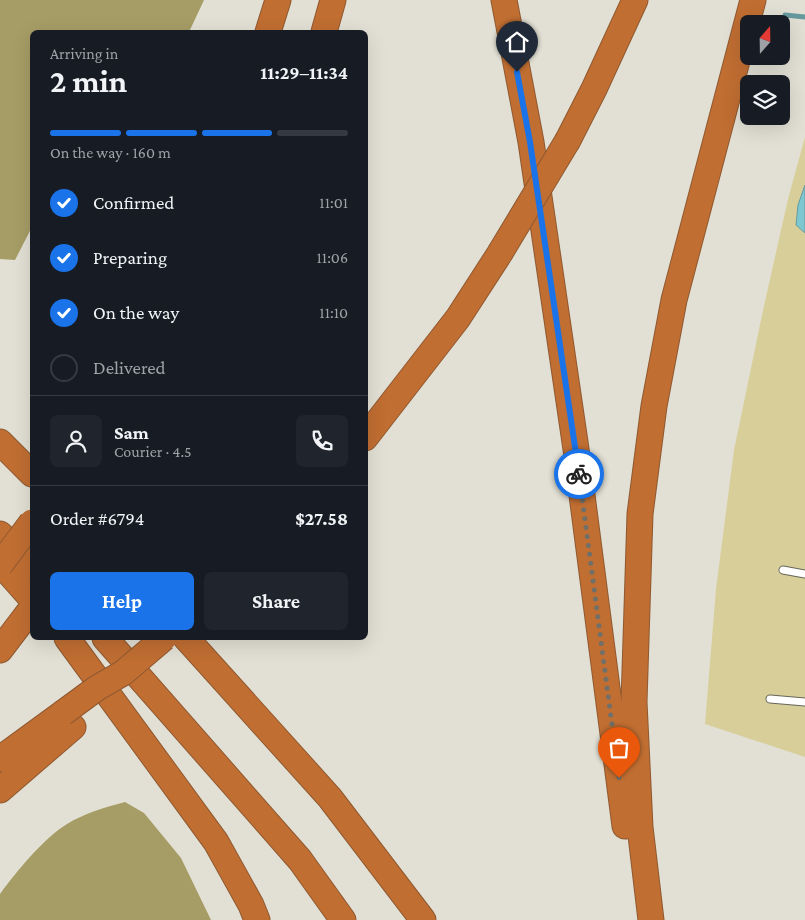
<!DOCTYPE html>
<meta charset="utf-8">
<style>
body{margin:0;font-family:"Crimson Pro",serif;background:#20242c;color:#f1f3f6;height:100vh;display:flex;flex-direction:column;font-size:19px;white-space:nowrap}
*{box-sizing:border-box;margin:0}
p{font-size:16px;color:#9ea1a6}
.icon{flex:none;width:28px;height:28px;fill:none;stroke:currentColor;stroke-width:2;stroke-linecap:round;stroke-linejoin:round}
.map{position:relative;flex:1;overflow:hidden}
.details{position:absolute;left:30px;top:30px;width:338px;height:610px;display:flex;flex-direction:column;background:#171b24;border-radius:8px;box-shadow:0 5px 20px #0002}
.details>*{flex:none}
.needle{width:32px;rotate:20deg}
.buttons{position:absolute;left:740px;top:15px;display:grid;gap:10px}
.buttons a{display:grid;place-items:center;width:50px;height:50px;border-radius:8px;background:#171b24;box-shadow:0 5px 20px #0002;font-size:25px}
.pin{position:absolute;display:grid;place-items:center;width:42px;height:42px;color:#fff;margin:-51px -21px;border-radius:50% 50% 50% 0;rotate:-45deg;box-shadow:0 0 5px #0007}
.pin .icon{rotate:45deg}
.courier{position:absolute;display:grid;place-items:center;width:50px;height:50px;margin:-25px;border:4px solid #1a73e8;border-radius:50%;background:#fff;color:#222;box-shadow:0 1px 6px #0007}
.head em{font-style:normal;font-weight:700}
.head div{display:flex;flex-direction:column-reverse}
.head{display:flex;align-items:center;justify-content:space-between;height:85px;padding:0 20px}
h1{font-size:32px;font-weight:700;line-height:38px}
.bar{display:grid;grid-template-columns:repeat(4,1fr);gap:8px 5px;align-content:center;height:60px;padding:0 20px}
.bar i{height:6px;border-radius:4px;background:#363941}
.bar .current{background:#1a73e8}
.bar p{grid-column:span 4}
.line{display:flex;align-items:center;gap:12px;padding:0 20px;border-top:1px solid #363941}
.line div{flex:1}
.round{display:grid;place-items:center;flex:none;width:52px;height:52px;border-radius:8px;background:#20242c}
ol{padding:0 20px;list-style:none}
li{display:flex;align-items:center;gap:15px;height:55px}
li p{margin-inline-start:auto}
li .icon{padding:5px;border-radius:50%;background:#1a73e8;color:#fff;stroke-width:4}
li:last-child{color:#9ea1a6}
li i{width:28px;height:28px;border:2px solid #363941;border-radius:50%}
.button{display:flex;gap:10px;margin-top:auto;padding:10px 20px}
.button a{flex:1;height:58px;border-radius:8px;background:#1a73e8;color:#fff;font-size:20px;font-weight:700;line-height:58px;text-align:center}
.button a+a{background:#20242c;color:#f1f3f6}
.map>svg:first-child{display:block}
</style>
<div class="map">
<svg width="805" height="920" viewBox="0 0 805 920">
<rect width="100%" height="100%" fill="#e2e0d4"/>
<!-- green -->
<path fill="#d8ce9a" d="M805 137V757L705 724 716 589 734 450 762 315 788 199Z"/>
<!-- forest -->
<path fill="#a69c65" d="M0 0H204L189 32H32V227L15 260 0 259Z
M125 802 144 813 181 858 211 920H0V894C17 871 43 839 67 824 85 813 106 807 125 802Z"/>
<!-- water -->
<path fill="#7cc7d0" stroke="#669a9f" d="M805 185V233L796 225 798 205Z"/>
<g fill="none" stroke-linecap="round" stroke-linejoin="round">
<!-- stream -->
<path stroke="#669a9f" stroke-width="5" d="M785 15 805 17"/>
<!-- service casing -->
<g stroke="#66655a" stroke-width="9">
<path id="service" d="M783 570 805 574
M770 699 805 702"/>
</g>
<!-- motorway casing -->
<g stroke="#8f5931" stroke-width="27">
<path id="motorway" d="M504 0 531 142 576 449 625 826
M268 32 278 0
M324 32 333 0
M568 140 594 89 635 0
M365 438 458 318 500 253
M0 442 32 474
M0 534 32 565
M0 563 32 599
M67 638 216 842 251 905 257 920
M105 638 300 860 343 920
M186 638 330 798 423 920
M0 650 32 608
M0 759 63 713
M0 790 73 727
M651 920 640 827 634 702 640 514 654 406 674 300 753 0"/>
</g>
<!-- service -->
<use href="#service" stroke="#fff" stroke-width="7"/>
<!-- motorway -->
<use href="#motorway" stroke="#c06e32" stroke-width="25"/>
<!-- motorway-bridge casing -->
<g stroke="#8f5931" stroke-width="27" stroke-linecap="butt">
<path id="motorway-bridge" d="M500 253 568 140
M0 565 32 522
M63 713 97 688 123 673 164 638"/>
</g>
<!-- motorway-bridge -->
<use href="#motorway-bridge" stroke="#c06e32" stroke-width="25"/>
</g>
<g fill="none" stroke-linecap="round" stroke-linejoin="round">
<!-- done -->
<path stroke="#706f68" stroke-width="5" stroke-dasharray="0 9" d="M579 474 619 778"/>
<!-- route -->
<path stroke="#1a73e8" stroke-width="6" d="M517 72 530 142 579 474"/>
</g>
</svg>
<div class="buttons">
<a><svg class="needle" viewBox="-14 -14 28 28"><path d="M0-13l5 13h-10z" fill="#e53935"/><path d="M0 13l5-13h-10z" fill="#9ea1a6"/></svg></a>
<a><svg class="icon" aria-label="layers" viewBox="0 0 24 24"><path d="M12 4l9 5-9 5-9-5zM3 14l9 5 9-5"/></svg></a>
</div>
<div class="pin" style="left:619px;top:778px;background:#ea580c"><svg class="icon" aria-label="bag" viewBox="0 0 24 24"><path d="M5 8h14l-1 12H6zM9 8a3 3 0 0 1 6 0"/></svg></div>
<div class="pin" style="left:517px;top:72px;background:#1f2937"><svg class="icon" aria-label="home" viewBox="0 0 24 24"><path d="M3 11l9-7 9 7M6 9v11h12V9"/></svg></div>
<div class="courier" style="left:579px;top:474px"><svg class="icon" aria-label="bike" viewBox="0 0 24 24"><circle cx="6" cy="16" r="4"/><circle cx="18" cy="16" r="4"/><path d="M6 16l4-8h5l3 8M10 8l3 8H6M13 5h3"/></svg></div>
<section class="details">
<div class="head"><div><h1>2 min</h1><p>Arriving in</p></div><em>11:29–11:34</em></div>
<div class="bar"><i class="current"></i><i class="current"></i><i class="current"></i><i></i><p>On the way · 160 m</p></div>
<ol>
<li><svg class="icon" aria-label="check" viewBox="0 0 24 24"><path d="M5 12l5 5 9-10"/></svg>Confirmed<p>11:01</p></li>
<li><svg class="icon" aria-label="check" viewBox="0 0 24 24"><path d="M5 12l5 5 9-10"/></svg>Preparing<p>11:06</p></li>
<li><svg class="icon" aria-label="check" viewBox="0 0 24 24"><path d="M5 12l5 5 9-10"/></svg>On the way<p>11:10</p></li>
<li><i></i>Delivered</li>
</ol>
<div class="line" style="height:90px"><a class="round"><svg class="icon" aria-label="person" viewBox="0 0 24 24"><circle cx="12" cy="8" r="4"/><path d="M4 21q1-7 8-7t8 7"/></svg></a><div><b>Sam</b><p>Courier · 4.5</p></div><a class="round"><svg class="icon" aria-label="phone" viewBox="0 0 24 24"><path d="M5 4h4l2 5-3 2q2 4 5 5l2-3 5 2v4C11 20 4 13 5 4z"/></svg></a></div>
<div class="line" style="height:65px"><div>Order #6794</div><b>$27.58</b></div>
<div class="button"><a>Help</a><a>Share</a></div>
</section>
</div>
